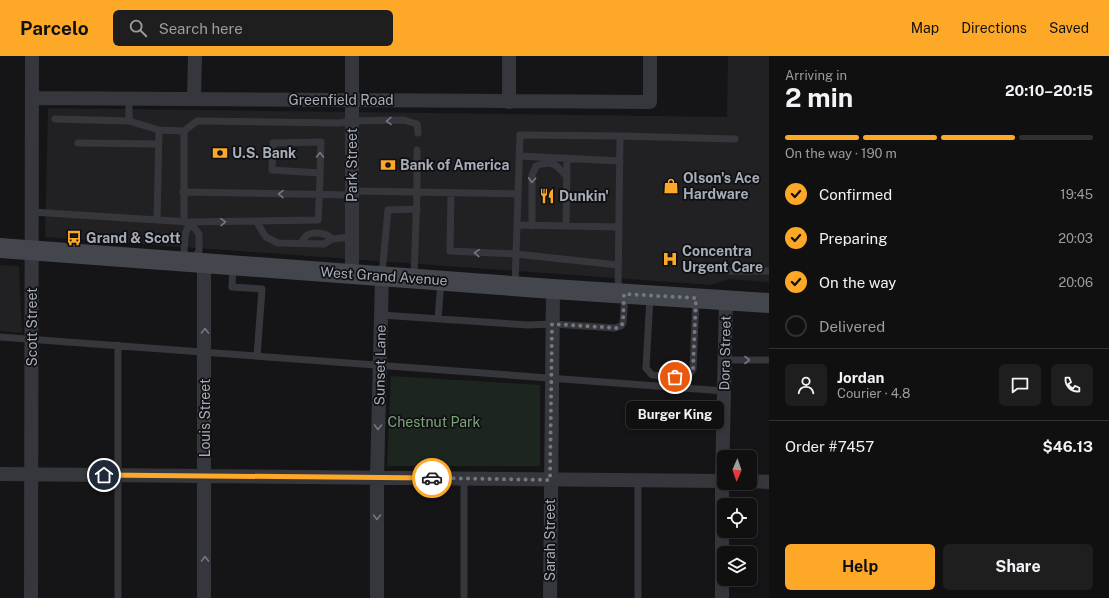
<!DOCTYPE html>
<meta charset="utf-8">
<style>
body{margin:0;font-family:"Public Sans",sans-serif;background:#1e1e1f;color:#f1f3f6;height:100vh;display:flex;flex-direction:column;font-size:15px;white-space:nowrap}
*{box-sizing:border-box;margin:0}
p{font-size:13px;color:#9c9d9f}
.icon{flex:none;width:22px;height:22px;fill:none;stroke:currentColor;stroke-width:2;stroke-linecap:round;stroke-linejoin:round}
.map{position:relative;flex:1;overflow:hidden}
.details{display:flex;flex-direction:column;background:#101011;width:340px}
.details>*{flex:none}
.needle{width:26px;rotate:182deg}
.fabs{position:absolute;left:717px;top:394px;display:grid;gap:8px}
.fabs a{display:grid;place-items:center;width:40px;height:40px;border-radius:6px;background:#101011;box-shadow:0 2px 6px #0003,0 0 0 1px #303031;font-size:20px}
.pin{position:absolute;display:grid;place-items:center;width:34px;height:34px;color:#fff;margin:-17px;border:2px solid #fff;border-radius:50%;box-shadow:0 1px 4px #0007}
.courier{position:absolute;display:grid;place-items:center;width:40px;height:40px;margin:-20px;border:3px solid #fda827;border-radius:50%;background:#fff;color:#222;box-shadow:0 1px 5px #0007}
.bubble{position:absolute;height:28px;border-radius:6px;background:#101011;box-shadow:0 2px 6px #0003,0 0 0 1px #303031;font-size:13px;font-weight:700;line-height:28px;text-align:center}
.overview em{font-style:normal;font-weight:700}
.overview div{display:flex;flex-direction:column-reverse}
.overview{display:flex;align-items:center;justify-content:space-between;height:68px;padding:0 16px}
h1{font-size:26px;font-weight:700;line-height:30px}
.bar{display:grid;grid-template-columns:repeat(4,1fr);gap:6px 4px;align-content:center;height:48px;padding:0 16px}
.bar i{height:5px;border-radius:3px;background:#303031}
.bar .on{background:#fda827}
.bar p{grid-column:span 4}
.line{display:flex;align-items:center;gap:10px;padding:0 16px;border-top:1px solid #303031}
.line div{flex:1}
.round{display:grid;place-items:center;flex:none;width:42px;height:42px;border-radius:6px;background:#1e1e1f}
ol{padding:0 16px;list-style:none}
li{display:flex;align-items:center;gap:12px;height:44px}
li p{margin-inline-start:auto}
li .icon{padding:4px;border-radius:50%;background:#fda827;color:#111;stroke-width:4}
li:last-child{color:#9c9d9f}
li i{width:22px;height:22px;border:2px solid #303031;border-radius:50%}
.action{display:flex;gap:8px;margin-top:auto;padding:8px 16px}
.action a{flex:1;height:46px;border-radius:6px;background:#fda827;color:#111;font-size:16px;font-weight:700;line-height:46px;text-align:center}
.action a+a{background:#1e1e1f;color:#f1f3f6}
header{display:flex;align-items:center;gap:24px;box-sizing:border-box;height:56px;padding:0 20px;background:#fda827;color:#111}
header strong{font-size:19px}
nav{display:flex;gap:22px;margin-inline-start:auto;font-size:14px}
.search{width:280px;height:36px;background:#1e1e1f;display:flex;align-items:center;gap:10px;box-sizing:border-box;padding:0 14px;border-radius:6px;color:#9c9d9f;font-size:15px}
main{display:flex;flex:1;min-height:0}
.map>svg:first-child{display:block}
</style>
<header>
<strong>Parcelo</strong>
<div class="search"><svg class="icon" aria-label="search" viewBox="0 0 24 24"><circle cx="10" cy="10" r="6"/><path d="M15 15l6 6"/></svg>Search here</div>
<nav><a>Map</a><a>Directions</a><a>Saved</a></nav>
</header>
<main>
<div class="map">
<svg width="769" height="542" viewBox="0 0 769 542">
<rect width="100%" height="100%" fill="#151517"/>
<!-- built -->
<path fill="#212124" d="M728 0H769V226L729 223 711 229 45 181 48 52 727 61Z
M0 209 19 210 22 277 0 275Z"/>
<!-- green -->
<path fill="#1d261e" d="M391 320 540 329V410H387Z"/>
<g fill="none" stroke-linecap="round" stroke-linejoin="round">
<!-- service -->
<path stroke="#36373d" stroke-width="7" d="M55 63 129 65 159 74
M129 65V43
M184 75V166
M78 87 158 88
M519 100 620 105
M352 135 417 136V94
M183 136 352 139
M451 137 450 195 516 198 618 209
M32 156 190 166 318 164C320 138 320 112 321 86L273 87 272 114 320 117
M157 164 159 74 184 75 197 65 339 67 352 65 404 64 417 68 418 77
M256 165 266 181 278 187 324 188 332 183 352 181
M190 166 199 178V195L191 206 184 196 185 179Z
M517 169 619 171
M532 170V119L536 110C553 104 556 108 567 121
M566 170 567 102
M301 187C302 185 305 181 307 179 314 175 327 177 332 183
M233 210 232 231 262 233 257 300
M729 215H769
M382 218 388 154 417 153
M414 221 417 136 518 138
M515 229 520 79 620 80
M618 235 620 80 735 83
M650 241 646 312 652 319 687 322 693 313 696 243
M381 259 528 269 553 268 615 272 621 270 623 267 625 238
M438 263 441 225
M0 281 724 335
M725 304H769
M118 542V289
M464 542V423
M638 542V424"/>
<!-- minor -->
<path stroke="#36373d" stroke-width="14" d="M32 42 650 46V0
M194 43 195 0
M509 46V0
M204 207V542
M352 218V0
M0 418 724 425
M750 425 769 426
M31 542 32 0
M377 542V422L382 220
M550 542 553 233
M722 542V425L726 244"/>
<!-- secondary -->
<path stroke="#44464d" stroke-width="20" d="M0 192 553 233 769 247"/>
</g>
<!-- one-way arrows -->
<defs><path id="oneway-chevron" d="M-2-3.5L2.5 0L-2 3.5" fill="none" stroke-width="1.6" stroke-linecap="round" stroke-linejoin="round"/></defs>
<g stroke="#747881">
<use href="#oneway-chevron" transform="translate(389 65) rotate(179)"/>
<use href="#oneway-chevron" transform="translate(320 99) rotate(-89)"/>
<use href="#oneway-chevron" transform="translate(532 124) rotate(93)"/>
<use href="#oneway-chevron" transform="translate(281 138) rotate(-179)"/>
<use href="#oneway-chevron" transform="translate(223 166) rotate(-1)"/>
<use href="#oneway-chevron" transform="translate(477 197) rotate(-177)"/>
<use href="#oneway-chevron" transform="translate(205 275) rotate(-90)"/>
<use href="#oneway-chevron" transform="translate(747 304)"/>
<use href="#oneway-chevron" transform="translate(378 371) rotate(91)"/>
<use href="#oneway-chevron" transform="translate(377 461) rotate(90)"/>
<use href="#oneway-chevron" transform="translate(205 503) rotate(-90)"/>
</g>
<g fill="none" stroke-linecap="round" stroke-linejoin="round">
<!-- done -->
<path stroke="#737880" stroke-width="4" stroke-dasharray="0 7.2" d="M432 422 550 424 552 268 616 272 621 270 623 267 624 238 696 242 693 313 687 322 675 321"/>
<!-- route -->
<path stroke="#fda827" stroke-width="5" d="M104 419 432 422"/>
</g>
<!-- icons -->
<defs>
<g id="bank-bare" transform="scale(1.2)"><path d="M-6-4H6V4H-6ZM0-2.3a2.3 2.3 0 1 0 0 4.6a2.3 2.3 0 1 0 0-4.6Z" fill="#fda827" stroke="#101012" stroke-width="2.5" paint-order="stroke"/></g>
<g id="shop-bare" transform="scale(1.2)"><path d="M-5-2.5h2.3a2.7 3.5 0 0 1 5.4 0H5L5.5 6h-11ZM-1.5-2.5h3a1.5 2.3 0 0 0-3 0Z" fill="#fda827" stroke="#101012" stroke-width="2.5" paint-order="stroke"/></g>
<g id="restaurant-bare" transform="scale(1.2)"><path d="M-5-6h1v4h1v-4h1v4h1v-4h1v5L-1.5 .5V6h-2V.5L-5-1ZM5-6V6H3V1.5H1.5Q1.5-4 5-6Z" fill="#fda827" stroke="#101012" stroke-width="2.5" paint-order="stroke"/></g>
<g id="bus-bare" transform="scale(1.2)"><path d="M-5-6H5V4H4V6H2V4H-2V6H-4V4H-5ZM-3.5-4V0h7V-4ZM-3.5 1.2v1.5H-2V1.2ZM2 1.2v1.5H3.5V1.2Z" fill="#fda827" stroke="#101012" stroke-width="2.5" paint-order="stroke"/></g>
<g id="hospital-bare" transform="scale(1.2)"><path d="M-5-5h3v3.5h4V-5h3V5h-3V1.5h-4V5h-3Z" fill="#fda827" stroke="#101012" stroke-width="2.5" paint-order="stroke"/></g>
</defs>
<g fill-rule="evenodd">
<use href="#bank-bare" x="220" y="97"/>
<use href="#bank-bare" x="388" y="109"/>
<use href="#shop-bare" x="671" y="130"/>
<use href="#restaurant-bare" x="547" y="140"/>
<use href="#bus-bare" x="74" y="182"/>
<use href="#hospital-bare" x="670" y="203"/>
</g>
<g text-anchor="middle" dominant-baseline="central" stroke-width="3.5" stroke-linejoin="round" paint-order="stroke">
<!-- street labels -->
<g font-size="14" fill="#a6adb8" stroke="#101012">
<text x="341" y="44">Greenfield Road</text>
<text transform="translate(352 109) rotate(-90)">Park Street</text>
<text transform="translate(384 220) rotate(4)">West Grand Avenue</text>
<text transform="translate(32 271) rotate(-90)">Scott Street</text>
<text transform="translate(725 297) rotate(-89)">Dora Street</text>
<text transform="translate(380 309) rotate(-89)">Sunset Lane</text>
<text transform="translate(205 362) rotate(-90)">Louis Street</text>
<text transform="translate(550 484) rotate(-90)">Sarah Street</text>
</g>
<!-- poi labels -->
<g font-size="14" font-weight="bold" fill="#a6adb8" stroke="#101012" text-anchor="start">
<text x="232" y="97">U.S. Bank</text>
<text x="400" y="109">Bank of America</text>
<text x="683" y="122">Olson's Ace<tspan x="683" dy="16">Hardware</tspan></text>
<text x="559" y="140">Dunkin'</text>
<text x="86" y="182">Grand &amp; Scott</text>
<text x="682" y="195">Concentra<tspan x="682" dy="16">Urgent Care</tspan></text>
</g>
<!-- park labels -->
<g font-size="14" fill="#7ca47c" stroke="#101012">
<text x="434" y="366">Chestnut Park</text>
</g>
</g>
</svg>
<div class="fabs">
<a><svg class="needle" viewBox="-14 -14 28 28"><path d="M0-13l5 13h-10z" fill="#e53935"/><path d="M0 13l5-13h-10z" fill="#9c9d9f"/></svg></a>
<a><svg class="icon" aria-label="locate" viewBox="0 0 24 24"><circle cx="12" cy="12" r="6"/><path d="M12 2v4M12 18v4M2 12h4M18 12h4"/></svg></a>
<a><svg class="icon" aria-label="layers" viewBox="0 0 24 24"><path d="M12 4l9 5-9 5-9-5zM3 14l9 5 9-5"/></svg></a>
</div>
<div class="pin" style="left:675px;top:321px;background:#ea580c"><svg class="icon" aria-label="bag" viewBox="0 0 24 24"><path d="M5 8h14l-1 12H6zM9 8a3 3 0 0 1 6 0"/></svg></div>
<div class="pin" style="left:104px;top:419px;background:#1f2937"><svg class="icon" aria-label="home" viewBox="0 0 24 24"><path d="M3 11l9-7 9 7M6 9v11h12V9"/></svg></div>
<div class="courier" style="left:432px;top:422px"><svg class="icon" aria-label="car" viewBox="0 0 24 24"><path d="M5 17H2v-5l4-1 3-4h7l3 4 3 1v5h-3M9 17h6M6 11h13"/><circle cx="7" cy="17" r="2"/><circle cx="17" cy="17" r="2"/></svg></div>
<div class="bubble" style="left:626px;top:345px;width:98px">Burger King</div>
</div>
<section class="details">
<div class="overview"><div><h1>2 min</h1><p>Arriving in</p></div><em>20:10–20:15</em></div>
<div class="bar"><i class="on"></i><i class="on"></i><i class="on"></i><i></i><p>On the way · 190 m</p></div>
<ol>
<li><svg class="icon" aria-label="check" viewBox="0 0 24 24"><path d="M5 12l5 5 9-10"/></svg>Confirmed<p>19:45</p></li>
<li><svg class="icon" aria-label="check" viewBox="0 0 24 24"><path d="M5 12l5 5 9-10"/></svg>Preparing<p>20:03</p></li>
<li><svg class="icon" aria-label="check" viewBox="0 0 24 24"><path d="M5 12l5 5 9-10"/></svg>On the way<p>20:06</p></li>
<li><i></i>Delivered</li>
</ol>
<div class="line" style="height:72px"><a class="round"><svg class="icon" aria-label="person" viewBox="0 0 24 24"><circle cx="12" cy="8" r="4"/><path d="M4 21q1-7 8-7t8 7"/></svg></a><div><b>Jordan</b><p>Courier · 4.8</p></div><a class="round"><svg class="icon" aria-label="chat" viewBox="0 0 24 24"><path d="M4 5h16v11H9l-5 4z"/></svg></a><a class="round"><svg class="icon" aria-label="phone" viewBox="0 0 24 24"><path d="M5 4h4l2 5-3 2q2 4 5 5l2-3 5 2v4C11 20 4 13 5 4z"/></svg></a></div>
<div class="line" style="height:52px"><div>Order #7457</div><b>$46.13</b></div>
<div class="action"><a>Help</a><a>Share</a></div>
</section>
</main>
